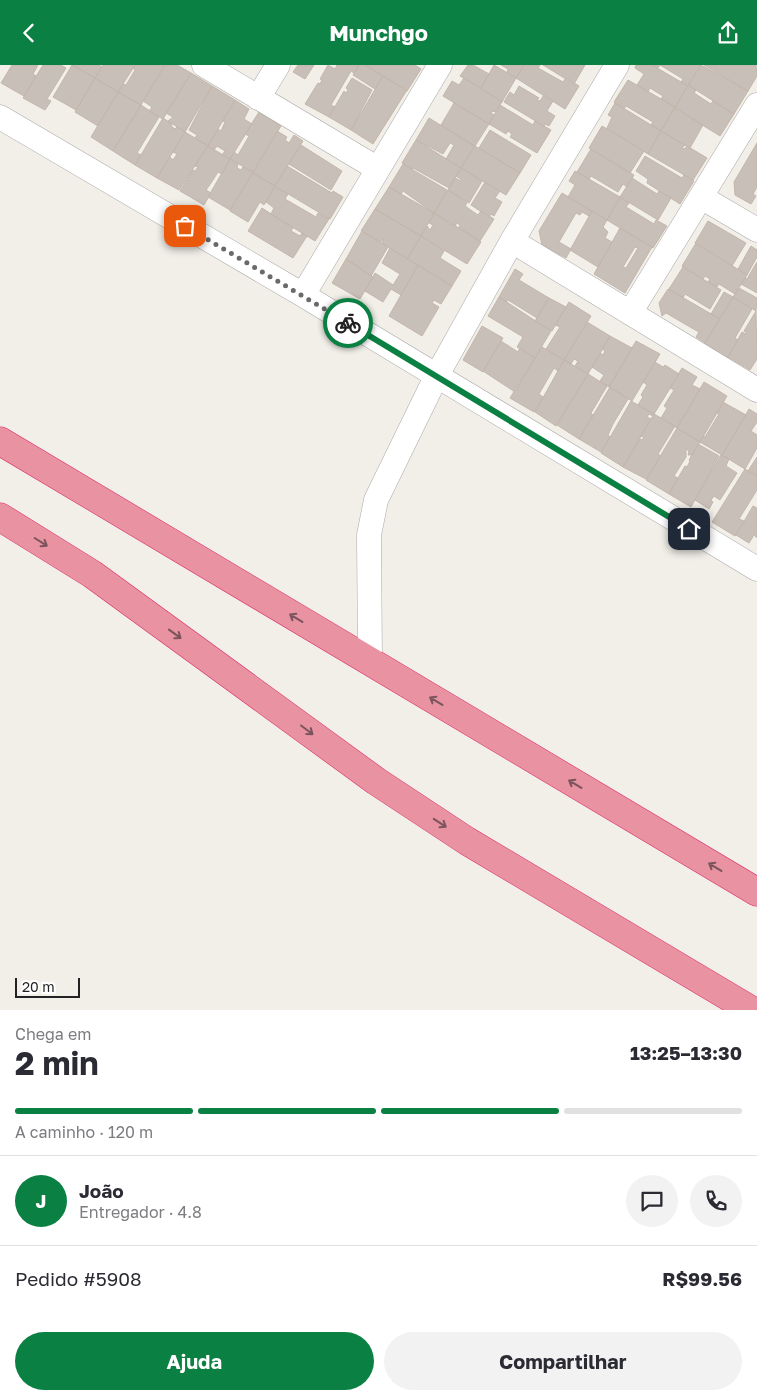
<!DOCTYPE html>
<html lang="pt">
<meta charset="utf-8">
<style>
body{margin:0;font-family:"Golos Text",sans-serif;background:#f2f2f3;color:#2b2b33;height:100vh;display:flex;flex-direction:column;font-size:19px;white-space:nowrap}
*{box-sizing:border-box;margin:0}
p{font-size:16px;color:#7c7c81}
.icon{flex:none;width:28px;height:28px;fill:none;stroke:currentColor;stroke-width:2;stroke-linecap:round;stroke-linejoin:round}
.map{position:relative;height:945px;overflow:hidden}
.drawer{display:flex;flex-direction:column;background:#fff;flex:1}
.drawer>*{flex:none}
.scale{position:absolute;left:15px;bottom:12px;width:65px;box-sizing:border-box;padding-left:5px;border:2px solid #222;border-top:0;font-size:14px;line-height:18px;white-space:nowrap;color:#222;-webkit-text-stroke:4px #fff;paint-order:stroke}
.pin{position:absolute;display:grid;place-items:center;width:42px;height:42px;color:#fff;margin:-21px;border-radius:10px;box-shadow:0 2px 8px #0006}
.courier{position:absolute;display:grid;place-items:center;width:50px;height:50px;margin:-25px;border:4px solid #0b8043;border-radius:50%;background:#fff;color:#222;box-shadow:0 1px 6px #0007}
.summary em{font-style:normal;font-weight:700}
.summary div{display:flex;flex-direction:column-reverse}
.summary{display:flex;align-items:center;justify-content:space-between;height:85px;padding:0 15px}
h1{font-size:32px;font-weight:700;line-height:38px}
.bar{display:grid;grid-template-columns:repeat(4,1fr);gap:8px 5px;align-content:center;height:60px;padding:0 15px}
.bar i{height:6px;border-radius:4px;background:#e1e1e2}
.bar .current{background:#0b8043}
.bar p{grid-column:span 4}
.line{display:flex;align-items:center;gap:12px;padding:0 15px;border-top:1px solid #e1e1e2}
.line div{flex:1}
.round{display:grid;place-items:center;flex:none;width:52px;height:52px;border-radius:26px;background:#f2f2f3}
.action{display:flex;gap:10px;margin-top:auto;padding:10px 15px}
.action a{flex:1;height:58px;border-radius:30px;background:#0b8043;color:#fff;font-size:20px;font-weight:700;line-height:58px;text-align:center}
.action a+a{background:#f2f2f3;color:#2b2b33}
header{display:flex;justify-content:space-between;align-items:center;height:65px;padding:0 15px;background:#0b8043;color:#fff;font-size:22px;font-weight:700}
.map>svg:first-child{display:block}
</style>
<header><svg class="icon" aria-label="back" viewBox="0 0 24 24"><path d="M15 5l-7 7 7 7"/></svg>Munchgo<svg class="icon" aria-label="share" viewBox="0 0 24 24"><path d="M12 15V3M7 8l5-5 5 5M5 13v7h14v-7"/></svg></header>
<div class="map">
<svg width="757" height="945" viewBox="0 0 757 945">
<rect width="100%" height="100%" fill="#f2efe9"/>
<!-- building -->
<path fill="#c7bfb8" stroke="#c4b6ab" fill-rule="evenodd" d="M12 0H38L33 9 36 11 24 31 1 18Z
M43 0H61L66 3 47 34 51 36 45 45 23 33Z
M72 0H99L102 2 95 13Z
M72 0 95 13 76 45 53 32Z
M103 0H135L118 27 95 13Z
M135 0H165L141 40 118 27 123 19 126 20 135 5 133 3Z
M165 0H177L191 8 163 54 149 46 152 42 143 36Z
M298 0H314L305 14 293 7Z
M328 0 335 4 337 0H359L354 8 351 6 331 40 335 42 329 52 305 39 318 18 320 19 322 15 320 14Z
M359 0H365L383 11 375 24 353 10Z
M365 0H415L421 4 407 26Z
M468 0H473L489 9 481 23 460 11Z
M494 0 516 13 502 37 481 23Z
M501 0H524L516 13 507 7 508 4Z
M524 0H540L538 3 563 17 566 13 579 21 565 44 516 13Z
M543 0H585L574 19Z
M636 0H652L688 21 675 42 661 34 663 31 650 23 648 27 637 20 644 9 635 3Z
M652 0H701L688 21 681 17 683 14 660 0 658 3Z
M701 0 748 26 734 49 688 20Z
M704 0H756L757 11 748 26Z
M191 8 212 21 185 67 168 56 173 52 166 48Z
M383 11 407 25 373 79 351 65Z
M95 13 118 27 98 61 75 47Z
M352 13 372 25 351 65 329 52 344 26 346 28 348 25 346 23Z
M464 13 502 37 495 47 493 46 491 48 494 50 489 59 443 31 452 16 459 20Z
M628 15 675 42 661 66 651 60 653 57 626 41 624 44 614 37Z
M688 20 696 25 694 28 711 39 713 36 734 49 720 71 675 43Z
M212 21 235 35 208 81 195 73 197 70 189 65Z
M519 21 539 33 537 35 540 36 544 30 553 36 547 46 555 51 549 61 545 59 544 61 504 37 510 27 514 30Z
M118 27 141 40 113 86 91 72Z
M235 35 249 44 244 54 252 59 230 94 222 90 225 86 217 81 214 85 208 81 218 64 221 66 225 57 223 56Z
M454 38 489 59 475 81 441 60Z
M615 38 661 66 648 89 607 63 612 52 608 50Z
M141 40 159 52 137 88 141 90 135 100 113 86Z
M500 40 533 60 535 56 551 65 537 88 510 72 512 69 508 66 506 69 489 59Z
M675 42 703 60 690 83 661 66Z
M259 47 281 61 253 107 230 94 234 87 238 90 249 71 245 69Z
M163 53 172 59 171 61 175 64 177 62 185 67 157 113 135 100Z
M429 53 474 81 461 103 446 94 454 80 450 78 443 89 416 75Z
M602 61 644 86 630 108 589 83Z
M490 65 531 90 520 108 479 83Z
M277 66 287 72 285 75 289 78 294 70 303 76 275 121 253 108Z
M661 66 685 80 682 83 684 84 687 81 707 93 693 115 648 89Z
M185 67 208 81 179 125 157 113 170 92 173 95 177 89 173 87Z
M416 75 461 103 449 123 413 103 412 104 402 98Z
M757 78V122L753 129 756 131 751 139 735 130 734 117Z
M301 80 342 106 331 125 289 99Z
M208 81 230 94 222 109 218 107 211 118 206 125 211 128 204 140 180 126 193 105 195 106 198 102 195 101Z
M475 81 520 108 506 130 461 103Z
M591 84 634 110 627 122 623 119 618 127 591 111 589 114 577 107Z
M645 91 682 113 684 110 694 116 680 139 647 118 648 114 636 106Z
M230 94 238 99 237 103 241 105 243 102 253 107 230 145 208 132Z
M403 99 447 125 434 148 403 126 401 129 389 122Z
M287 101 332 128 333 126 343 132 330 154 275 121Z
M461 103 482 116 469 138 448 125 455 113 461 116 462 115 456 111Z
M575 106 620 132 607 155 568 132 575 120 569 116Z
M253 108 275 121 264 140 260 137 248 157 230 146Z
M632 113 657 129 659 126 671 133 658 155 620 132Z
M485 117 500 126 495 133 502 137 494 151 491 149 489 152 471 140Z
M275 122 288 129 285 134 316 152 318 148 329 154 315 176 271 149 274 143 266 137Z
M389 122 434 148 421 171 375 144Z
M448 125 467 138 465 141 478 150 481 146 494 154 480 176 459 163 460 160 457 158 455 161 434 148Z
M562 128 592 146 589 151 582 147 580 150 576 148 559 177 571 184 566 193 542 180 539 166Z
M620 132 629 138 626 142 654 159 656 155 667 161 653 183 607 155Z
M262 143 293 163 291 166 300 171 302 168 307 171 293 193 248 166Z
M375 144 421 171 407 194 382 178 384 174 380 177 361 166Z
M592 146 607 155 603 162 608 167 605 173 612 177 598 202 570 185Z
M434 148 448 157 450 160 451 158 481 177 467 199 421 171 427 161 430 165 433 160 429 158Z
M708 156 746 178 732 201 695 178Z
M620 163 652 182 625 228 594 209ZM635 182 638 183 626 203 623 202Z
M362 166 388 182 371 211 346 194Z
M421 171 444 186 440 193 461 206 452 221 407 194Z
M696 178 747 210 735 229 719 219 717 222 708 217 710 214 705 211 703 214 682 201Z
M751 181 757 185V192L747 210 738 204Z
M390 183 418 200 401 230 391 224 383 237 365 226 375 208 393 220 400 209 382 198Z
M346 194 373 212 360 234 332 218Z
M757 197V228L741 219 745 213 747 214Z
M418 200 452 221 441 239 434 235 432 238 439 242 422 271 389 251Z
M683 202 721 225 710 244 685 229 683 233 669 224Z
M515 204 523 209 519 215 549 233 537 253 508 235 506 237 499 232Z
M739 223 757 233 756 246 733 232Z
M668 224 720 254 705 278 696 272 699 267 697 266 666 248 662 251 659 238Z
M724 227 733 232 720 254 711 249Z
M499 232 551 266 535 293 517 282 523 272 488 251Z
M733 232 752 244 735 273 738 275 726 295 703 281Z
M549 233 566 242 552 266 535 256Z
M569 237 591 251 564 295 546 284 560 262 555 260Z
M756 246 757 294 750 305 728 292 742 267 746 269 747 268 744 266Z
M587 257 610 271 588 309 575 301 578 296 574 294 571 299 564 295Z
M482 261 503 273 483 307 463 295Z
M610 271 632 283 609 322 600 316 604 310 592 302 600 288 603 290 605 286 602 284Z
M501 276 518 287 520 283 535 293 515 327 483 306Z
M636 276 660 289 632 336 609 322Z
M542 282 564 295 558 306 554 303 539 329 543 332 534 347 510 333Z
M564 295 588 309 556 361 535 347Z
M655 297 663 302 665 300 679 309 654 349 638 340 643 332 641 330 647 320 643 317Z
M682 303 697 312 692 320 700 324 677 363 661 353 667 343 664 341 674 325 670 323Z
M588 309 607 321 591 348 593 350 579 374 557 360Z
M704 317 727 331 700 377 677 363Z
M610 322 628 334 613 359 608 370 610 372 601 387 579 374Z
M631 336 654 349 653 351 649 349 647 352 651 354 623 402 601 388Z
M723 337 746 350 722 390 700 377 703 371 705 372 719 349 717 348Z
M749 344 757 349V357L751 366 757 370V383L745 404 722 390Z
M654 349 675 361 658 389 661 391 646 414 623 402 640 374 642 375 644 372 641 371Z
M677 363 700 377 692 390H688L689 386 686 384V392L674 411 678 413 669 429 646 415Z
M698 379 719 391 691 442 669 429 685 401 687 402 690 396 689 395Z
M721 390 729 394 726 401 737 408 720 435 714 431 711 435 713 437 709 444 695 435Z
M757 392V411L748 406Z
M745 404 757 411V425L739 454 744 456 735 471 712 457Z
M753 441 757 443V473L754 470 749 478 736 470Z"/>
<g fill="none" stroke-linecap="round" stroke-linejoin="round">
<!-- minor casing -->
<g stroke="#a9a9a9" stroke-width="25">
<path id="minor" d="M204 0 378 104
M258 33 278 0
M0 52 303 230 757 504
M701 132 757 165
M512 176 757 325
M303 230 440 0
M630 248 757 40
M370 597 369 470 376 435 436 312 512 176 617 0"/>
</g>
<!-- highway casing -->
<g stroke="#dc2a67" stroke-width="29">
<path id="highway" d="M0 376 757 827
M0 452 92 509 376 716 467 776 751 945"/>
</g>
<!-- minor -->
<use href="#minor" stroke="#fff" stroke-width="24"/>
<!-- highway -->
<use href="#highway" stroke="#e892a2" stroke-width="28"/>
</g>
<!-- one-way arrows -->
<defs><path id="oneway-shaft" d="M-6 0H5M1.5-3L5.5 0L1.5 3" fill="none" stroke-width="1.6" stroke-linecap="round" stroke-linejoin="round" transform="scale(1.25)"/></defs>
<g stroke="#7b545c">
<use href="#oneway-shaft" transform="translate(41 477) rotate(32)"/>
<use href="#oneway-shaft" transform="translate(296 553) rotate(-149)"/>
<use href="#oneway-shaft" transform="translate(175 569) rotate(36)"/>
<use href="#oneway-shaft" transform="translate(436 636) rotate(-149)"/>
<use href="#oneway-shaft" transform="translate(307 665) rotate(37)"/>
<use href="#oneway-shaft" transform="translate(575 719) rotate(-149)"/>
<use href="#oneway-shaft" transform="translate(440 758) rotate(33)"/>
<use href="#oneway-shaft" transform="translate(715 802) rotate(-149)"/>
</g>
<g fill="none" stroke-linecap="round" stroke-linejoin="round">
<!-- done -->
<path stroke="#6b6a68" stroke-width="5" stroke-dasharray="0 9" d="M185 161 348 258"/>
<!-- route -->
<path stroke="#0b8043" stroke-width="6" d="M348 258 689 464"/>
</g>
</svg>
<div class="scale">20 m</div>
<div class="pin" style="left:185px;top:161px;background:#ea580c"><svg class="icon" aria-label="bag" viewBox="0 0 24 24"><path d="M5 8h14l-1 12H6zM9 8a3 3 0 0 1 6 0"/></svg></div>
<div class="pin" style="left:689px;top:464px;background:#1f2937"><svg class="icon" aria-label="home" viewBox="0 0 24 24"><path d="M3 11l9-7 9 7M6 9v11h12V9"/></svg></div>
<div class="courier" style="left:348px;top:258px"><svg class="icon" aria-label="bike" viewBox="0 0 24 24"><circle cx="6" cy="16" r="4"/><circle cx="18" cy="16" r="4"/><path d="M6 16l4-8h5l3 8M10 8l3 8H6M13 5h3"/></svg></div>
</div>
<section class="drawer">
<div class="summary"><div><h1>2 min</h1><p>Chega em</p></div><em>13:25–13:30</em></div>
<div class="bar"><i class="current"></i><i class="current"></i><i class="current"></i><i></i><p>A caminho · 120 m</p></div>
<div class="line" style="height:90px"><b class="round" style="background:#0b8043;color:#fff">J</b><div><b>João</b><p>Entregador · 4.8</p></div><a class="round"><svg class="icon" aria-label="chat" viewBox="0 0 24 24"><path d="M4 5h16v11H9l-5 4z"/></svg></a><a class="round"><svg class="icon" aria-label="phone" viewBox="0 0 24 24"><path d="M5 4h4l2 5-3 2q2 4 5 5l2-3 5 2v4C11 20 4 13 5 4z"/></svg></a></div>
<div class="line" style="height:65px"><div>Pedido #5908</div><b>R$99.56</b></div>
<div class="action"><a>Ajuda</a><a>Compartilhar</a></div>
</section>
